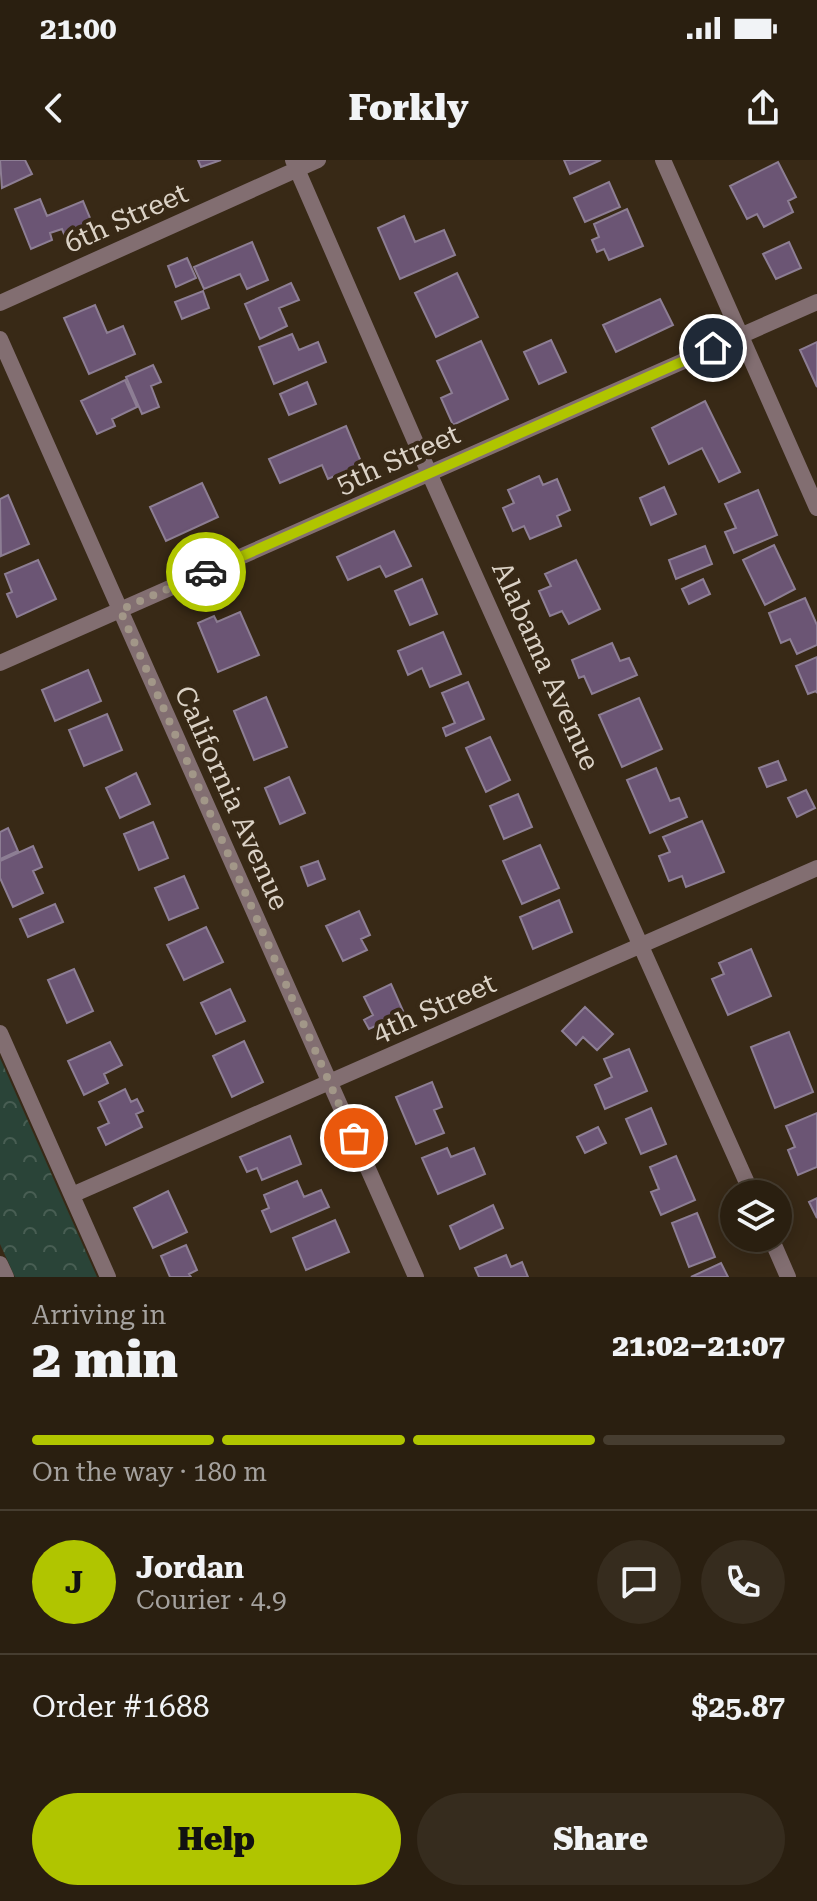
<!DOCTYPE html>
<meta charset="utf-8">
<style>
body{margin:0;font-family:"Roboto Serif",serif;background:#362c1e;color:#f1f3f6;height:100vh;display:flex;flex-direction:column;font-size:30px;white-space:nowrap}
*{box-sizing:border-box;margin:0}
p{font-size:26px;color:#a5a29f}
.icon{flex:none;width:44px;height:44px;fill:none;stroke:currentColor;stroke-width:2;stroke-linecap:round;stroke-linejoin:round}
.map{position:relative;height:1117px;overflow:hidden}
.drawer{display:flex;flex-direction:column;background:#2a1f10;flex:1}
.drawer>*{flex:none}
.controls{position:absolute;left:720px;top:1020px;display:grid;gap:16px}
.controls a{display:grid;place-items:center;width:72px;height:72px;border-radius:50%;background:#2a1f10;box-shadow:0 4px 20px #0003,0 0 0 2px #463d30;font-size:40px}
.pin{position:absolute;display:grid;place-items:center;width:68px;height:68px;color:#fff;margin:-34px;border:4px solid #fff;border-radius:50%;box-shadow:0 2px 8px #0007}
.courier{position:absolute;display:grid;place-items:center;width:80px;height:80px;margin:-40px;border:6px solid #b0c500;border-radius:50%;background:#fff;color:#222;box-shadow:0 2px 10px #0007}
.head em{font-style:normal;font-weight:800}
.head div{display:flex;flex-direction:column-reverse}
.head{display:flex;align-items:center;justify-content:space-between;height:136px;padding:0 32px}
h1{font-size:52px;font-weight:800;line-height:60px}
.bar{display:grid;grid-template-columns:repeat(4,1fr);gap:12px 8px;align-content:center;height:96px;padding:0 32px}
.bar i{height:10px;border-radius:6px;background:#463d30}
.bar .on{background:#b0c500}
.bar p{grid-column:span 4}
.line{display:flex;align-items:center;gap:20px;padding:0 32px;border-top:2px solid #463d30}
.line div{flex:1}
.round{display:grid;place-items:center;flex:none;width:84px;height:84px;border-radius:42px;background:#362c1e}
.action{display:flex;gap:16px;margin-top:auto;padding:16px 32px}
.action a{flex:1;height:92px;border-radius:48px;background:#b0c500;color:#111;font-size:32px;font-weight:800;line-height:92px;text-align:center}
.action a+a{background:#362c1e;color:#f1f3f6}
.status{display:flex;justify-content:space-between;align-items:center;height:56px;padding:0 40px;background:#2a1f10;direction:ltr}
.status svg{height:22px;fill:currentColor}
header{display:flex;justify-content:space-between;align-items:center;height:104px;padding:0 32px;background:#2a1f10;font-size:36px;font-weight:800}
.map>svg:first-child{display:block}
</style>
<div class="status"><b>21:00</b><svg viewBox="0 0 49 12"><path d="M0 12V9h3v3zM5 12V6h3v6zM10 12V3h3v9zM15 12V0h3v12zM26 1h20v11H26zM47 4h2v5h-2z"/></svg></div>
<header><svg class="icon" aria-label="back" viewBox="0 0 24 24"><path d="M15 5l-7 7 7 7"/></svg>Forkly<svg class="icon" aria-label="share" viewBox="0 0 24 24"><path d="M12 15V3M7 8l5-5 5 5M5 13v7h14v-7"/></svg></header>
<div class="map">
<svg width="817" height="1117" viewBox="0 0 817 1117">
<defs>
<pattern id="forest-crowns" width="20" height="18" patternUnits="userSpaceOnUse" patternTransform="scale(2)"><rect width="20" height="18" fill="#2a4438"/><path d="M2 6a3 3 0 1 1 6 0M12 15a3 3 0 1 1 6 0" fill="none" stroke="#485e53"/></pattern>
</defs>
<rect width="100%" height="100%" fill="#382916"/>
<!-- forest -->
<path fill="url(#forest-crowns)" d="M0 898 97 1117H15L0 1084Z"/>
<!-- building -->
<path fill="#6b5574" stroke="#8d7e94" stroke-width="2" d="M0 0H25L32 14 2 28Z
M198 0H221L201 7Z
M564 0H601L570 14Z
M778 2 796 37 788 41 793 52 764 67 757 54 747 59 730 26Z
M609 22 620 47 585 62 574 38Z
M40 39 47 56 83 41 95 70 67 81 62 69 50 73 52 80 31 89 15 49Z
M627 49 643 86 609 100 604 89 597 92 592 80 599 77 594 64Z
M404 56 415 82 444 70 455 95 400 119 378 68Z
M252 82 268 120 247 129 240 114 204 129 194 107Z
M789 82 801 108 776 119 763 94Z
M187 98 196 118 176 127 168 106Z
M457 113 478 157 436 177 415 133Z
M291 123 299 140 279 148 287 166 260 179 245 144Z
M203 131 209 148 182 159 175 142Z
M660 139 673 165 616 192 603 165Z
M95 145 107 173 123 166 135 194 89 214 64 158Z
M292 174 299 190 318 182 326 202 274 224 259 187Z
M551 180 566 212 539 224 524 192Z
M481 181 508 239 453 265 441 238 452 233 437 201Z
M817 182V227L800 190Z
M153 205 161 222 151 226 159 247 142 254 126 217Z
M125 220 137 247 112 259 115 266 97 274 81 241Z
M307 222 316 244 289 255 280 234Z
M705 241 740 312 719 322 702 288 669 304 652 268Z
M346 266 362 304 328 319 322 305 280 323 269 299Z
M539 316 543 325 557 319 570 350 557 356 561 366 530 379 524 366 513 371 503 348 514 343 508 330Z
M202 323 218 357 166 381 150 347Z
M664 327 676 354 651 365 640 338Z
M758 330 777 375 734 393 725 372 736 368 725 344Z
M8 335 29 384 1 396 0 339Z
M394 371 411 406 386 417 380 406 348 420 337 397Z
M774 385 795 429 765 445 743 400Z
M705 386 712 404 676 419 669 400Z
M38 400 56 439 17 457 7 434 12 432 5 414Z
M576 400 600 449 569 464 562 451 550 456 539 431 551 426 545 414Z
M422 419 437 454 410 465 395 431Z
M703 419 710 434 689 444 682 429Z
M805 438 817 465V485L797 494 790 479 781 483 769 453Z
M240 452 259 495 218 512 198 463 214 456 217 462Z
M443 472 461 514 430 527 422 508 408 515 398 491Z
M612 483 620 501 629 498 637 515 592 534 584 516 579 518 572 500Z
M817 497V533L816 531 808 534 796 506Z
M88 510 101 541 55 561 42 530Z
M468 522 484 559 446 576 443 568 455 563 442 533Z
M266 537 287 587 254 600 234 551Z
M639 538 662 589 622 607 599 555Z
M107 554 122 590 84 606 69 570Z
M490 577 510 620 486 632 466 588Z
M778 601 786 620 767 627 759 608Z
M656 608 670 641 679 638 687 657 650 673 627 620Z
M136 613 150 644 120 658 106 628Z
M289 617 305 653 280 664 265 628Z
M806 630 815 648 797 657 788 638Z
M518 634 532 667 504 679 490 646Z
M702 661 724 712 686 727 682 716 669 721 659 696 670 692 663 677Z
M153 662 168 698 139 710 124 674Z
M8 668 18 691 0 699V672Z
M540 685 559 728 522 744 503 701Z
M33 686 42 707 33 711 43 733 13 747 0 718V701Z
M318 701 325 719 308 726 301 707Z
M184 716 198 748 169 760 155 728Z
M559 740 572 772 533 789 520 757Z
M55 744 63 762 28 777 20 759Z
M359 751 370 775 361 779 367 790 343 801 326 766Z
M206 767 223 802 184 820 167 785Z
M751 789 771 836 728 855 712 819 724 814 719 803Z
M74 809 93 851 67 863 48 820Z
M391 824 404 853 369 869 364 860 373 855 364 837Z
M230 829 245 861 216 874 201 843Z
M585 847 613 874 597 890 583 877 576 885 562 871Z
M789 872 813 932 775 948 751 887Z
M244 881 263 922 232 937 213 896Z
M110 882 122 905 104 914 108 923 84 935 68 901Z
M629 889 647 931 605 949 595 925 612 917 604 899Z
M432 922 442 947 434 950 444 973 416 984 396 937Z
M125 929 131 942 137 939 143 951 136 954 142 967 106 985 98 968 109 963 99 942Z
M651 948 666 984 641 994 626 959Z
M817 953V1007L798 1015 788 990 795 987 786 966Z
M598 967 606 983 585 993 577 977Z
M290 976 301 1004 262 1020 257 1008 247 1012 240 997Z
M447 988 451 997 474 988 485 1014 438 1034 422 998Z
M676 996 695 1040 661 1055 651 1032 659 1029 650 1007Z
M297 1021 304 1037 321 1030 329 1047 271 1072 262 1051 269 1048 264 1035Z
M168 1031 187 1072 153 1088 134 1048Z
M817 1038V1058L809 1042Z
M493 1045 503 1068 460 1089 450 1066Z
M697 1053 715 1097 689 1107 672 1063Z
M335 1060 349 1092 306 1110 293 1078Z
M186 1085 197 1110 189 1114 191 1117H170L161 1096Z
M506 1095 511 1107 522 1102 528 1117H479L475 1108Z
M721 1103 728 1117H691Z"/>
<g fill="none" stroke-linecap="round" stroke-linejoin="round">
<!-- street -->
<path stroke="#826e71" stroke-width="16" d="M293 0 429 313 752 1034
M663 0 817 348
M0 143 318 0
M0 179 416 1117
M0 503 817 142
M0 873 108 1117
M72 1035 817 708
M771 1078 788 1117
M0 1104 6 1117"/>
</g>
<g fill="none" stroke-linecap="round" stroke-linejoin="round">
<!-- done -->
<path stroke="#a29788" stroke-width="8" stroke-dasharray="0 14.4" d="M206 412 120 450 354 978"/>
<!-- route -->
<path stroke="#b0c500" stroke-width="10" d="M206 412 713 188"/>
</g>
<g text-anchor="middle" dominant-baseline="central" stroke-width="8" stroke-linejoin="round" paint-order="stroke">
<!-- street labels -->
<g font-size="28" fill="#dbd2c6" stroke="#382916">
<text transform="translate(126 58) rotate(-24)">6th Street</text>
<text transform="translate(398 299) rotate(-24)">5th Street</text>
<text transform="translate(546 506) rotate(66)">Alabama Avenue</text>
<text transform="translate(232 638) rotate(66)">California Avenue</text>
<text transform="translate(434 848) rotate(-24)">4th Street</text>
</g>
</g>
</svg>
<div class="controls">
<a><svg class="icon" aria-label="layers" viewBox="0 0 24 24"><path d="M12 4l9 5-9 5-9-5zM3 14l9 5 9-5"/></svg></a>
</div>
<div class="pin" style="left:354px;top:978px;background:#ea580c"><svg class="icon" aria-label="bag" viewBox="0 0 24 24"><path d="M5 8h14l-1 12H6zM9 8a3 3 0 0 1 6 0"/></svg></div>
<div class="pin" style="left:713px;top:188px;background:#1f2937"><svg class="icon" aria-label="home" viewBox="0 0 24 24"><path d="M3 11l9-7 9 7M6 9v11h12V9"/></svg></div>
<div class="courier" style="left:206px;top:412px"><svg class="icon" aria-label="car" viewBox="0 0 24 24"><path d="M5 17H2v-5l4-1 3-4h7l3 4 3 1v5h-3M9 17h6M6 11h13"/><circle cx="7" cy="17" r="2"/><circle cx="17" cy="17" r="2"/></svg></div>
</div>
<section class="drawer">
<div class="head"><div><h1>2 min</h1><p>Arriving in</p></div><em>21:02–21:07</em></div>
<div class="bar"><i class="on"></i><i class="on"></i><i class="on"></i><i></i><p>On the way · 180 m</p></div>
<div class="line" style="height:144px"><b class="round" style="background:#b0c500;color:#111">J</b><div><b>Jordan</b><p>Courier · 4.9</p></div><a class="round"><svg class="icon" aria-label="chat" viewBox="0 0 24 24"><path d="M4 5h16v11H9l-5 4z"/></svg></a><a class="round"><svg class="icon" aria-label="phone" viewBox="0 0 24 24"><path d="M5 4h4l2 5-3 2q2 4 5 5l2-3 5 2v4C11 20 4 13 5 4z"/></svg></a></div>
<div class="line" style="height:104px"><div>Order #1688</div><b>$25.87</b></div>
<div class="action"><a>Help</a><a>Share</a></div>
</section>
